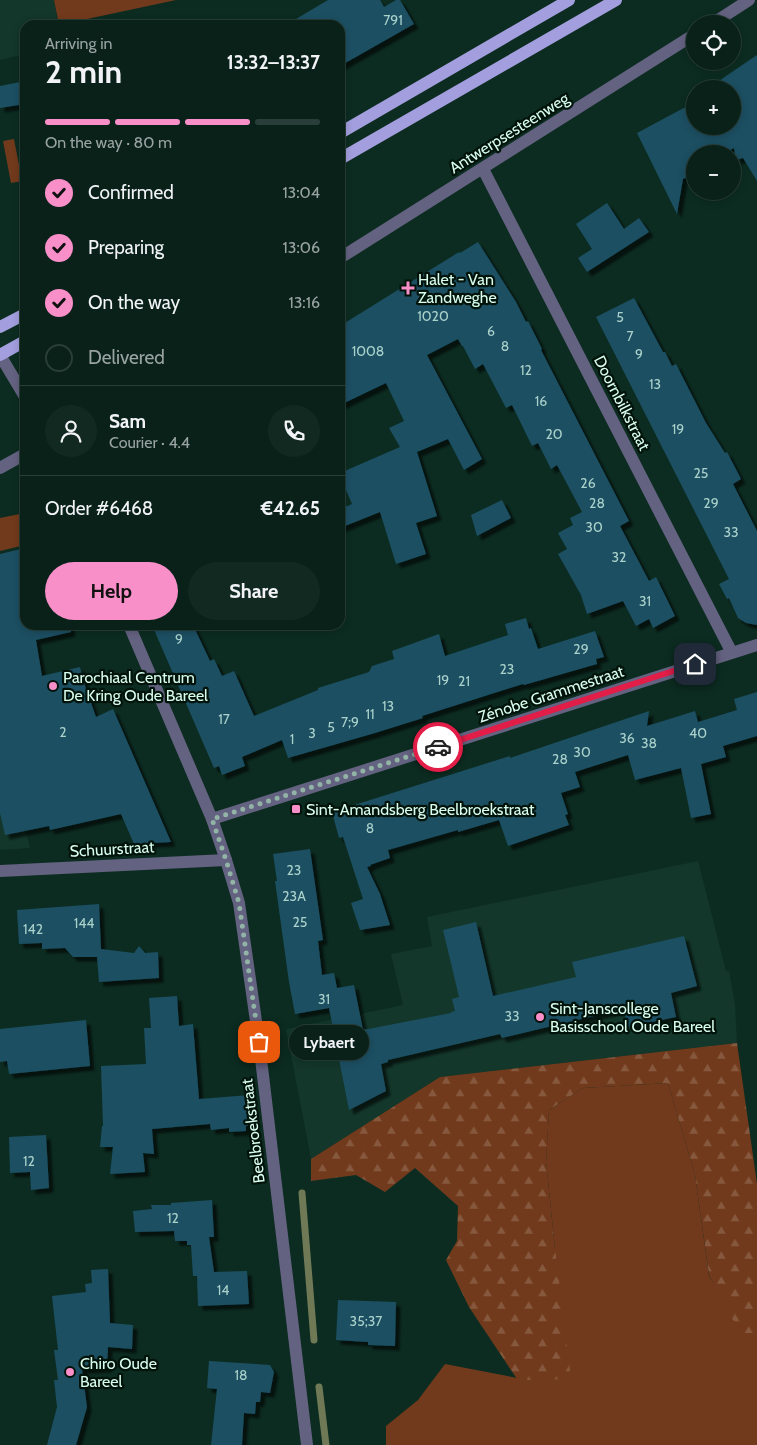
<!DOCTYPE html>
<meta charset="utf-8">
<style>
body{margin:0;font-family:Cabin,sans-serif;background:#122922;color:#f1f3f6;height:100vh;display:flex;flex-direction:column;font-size:19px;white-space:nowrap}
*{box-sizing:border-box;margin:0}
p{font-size:16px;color:#99a3a2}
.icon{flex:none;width:28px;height:28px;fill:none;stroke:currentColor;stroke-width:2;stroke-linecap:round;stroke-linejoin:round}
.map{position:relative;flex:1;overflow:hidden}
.sheet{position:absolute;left:20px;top:20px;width:325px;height:610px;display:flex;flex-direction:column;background:#092119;border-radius:15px;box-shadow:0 2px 8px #0003,0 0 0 1px #293e38}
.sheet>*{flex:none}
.fabs{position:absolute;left:686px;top:15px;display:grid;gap:10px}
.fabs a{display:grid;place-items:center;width:55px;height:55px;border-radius:50%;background:#092119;box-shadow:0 2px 8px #0003,0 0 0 1px #293e38;font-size:25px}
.pin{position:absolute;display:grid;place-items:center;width:42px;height:42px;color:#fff;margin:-21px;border-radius:10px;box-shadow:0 2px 8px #0006}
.courier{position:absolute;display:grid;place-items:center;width:50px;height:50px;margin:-25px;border:4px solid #e11d48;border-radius:50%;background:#fff;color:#222;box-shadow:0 1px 6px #0007}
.bubble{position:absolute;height:35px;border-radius:18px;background:#092119;box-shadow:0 2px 8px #0003,0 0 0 1px #293e38;font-size:16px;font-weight:700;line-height:35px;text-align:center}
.headline em{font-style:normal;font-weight:700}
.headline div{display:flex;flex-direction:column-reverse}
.headline{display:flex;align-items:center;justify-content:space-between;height:85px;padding:0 25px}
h1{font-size:32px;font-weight:700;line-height:38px}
.bar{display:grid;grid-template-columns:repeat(4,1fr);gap:8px 5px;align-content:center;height:60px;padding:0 25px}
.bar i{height:6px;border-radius:4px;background:#293e38}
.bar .active{background:#f98fc9}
.bar p{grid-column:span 4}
.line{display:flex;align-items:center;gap:12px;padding:0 25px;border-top:1px solid #293e38}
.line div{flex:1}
.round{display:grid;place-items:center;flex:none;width:52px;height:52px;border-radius:26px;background:#122922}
ol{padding:0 25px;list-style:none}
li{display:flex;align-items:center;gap:15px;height:55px}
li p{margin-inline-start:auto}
li .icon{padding:5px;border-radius:50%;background:#f98fc9;color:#111;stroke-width:4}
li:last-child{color:#99a3a2}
li i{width:28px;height:28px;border:2px solid #293e38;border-radius:50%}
.button{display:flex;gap:10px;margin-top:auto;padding:10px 25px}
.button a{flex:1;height:58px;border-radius:30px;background:#f98fc9;color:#111;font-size:20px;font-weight:700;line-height:58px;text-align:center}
.button a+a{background:#122922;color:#f1f3f6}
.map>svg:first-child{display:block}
</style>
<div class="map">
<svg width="757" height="1445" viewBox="0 0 757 1445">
<defs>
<pattern id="forest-firs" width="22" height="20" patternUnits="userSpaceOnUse" patternTransform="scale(1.25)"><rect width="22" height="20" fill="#723a1c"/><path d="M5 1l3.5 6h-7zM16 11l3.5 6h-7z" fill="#86583d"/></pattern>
<filter id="shadow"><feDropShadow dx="4.5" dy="4.5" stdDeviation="1" flood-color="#0009"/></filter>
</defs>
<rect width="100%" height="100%" fill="#0c2c21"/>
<!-- built -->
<path fill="#13372a" d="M0 0H54L58 25H25V54L0 60Z
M0 720 11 765 30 848 0 850Z
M698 861 726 971H729L735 1004 737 1043 440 1077 311 1159 286 1029 403 1005 391 954 432 946 427 917Z"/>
<!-- grass -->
<path fill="#723a1c" d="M54 0H176L59 25Z
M14 139 22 181 11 183 3 141Z
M25 513V545L0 551V518Z
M668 1083 695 1175 709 1276 744 1333H757V1445H386V1426L418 1400 445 1364 528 1380 555 1248 546 1162 549 1110 583 1088Z"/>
<!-- forest -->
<path fill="url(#forest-firs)" d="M737 1043 757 1184V1333H744L729 1315 709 1275 695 1175 668 1083 583 1088 549 1110 546 1162 555 1248 571 1379 528 1380 517 1379 469 1307 446 1260 457 1241 458 1206 415 1168 385 1192 356 1175 311 1181V1159L440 1077Z"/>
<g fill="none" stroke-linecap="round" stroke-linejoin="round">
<!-- stream -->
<path stroke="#6f7955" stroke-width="7" d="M302 1193 314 1340
M319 1387 326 1445"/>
</g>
<!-- building -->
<path fill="#1c4f62" filter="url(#shadow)" d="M328 0H380L384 7 396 0H400L414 24 340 66V25H286Z
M757 55V181L743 158 736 160 734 148 724 154H695V174L683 179 677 214 637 133 695 102V126H732V89H707Z
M25 81V104L0 108V86Z
M607 203 624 229 639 218 649 232 587 272 578 258 592 249 576 224Z
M478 242 516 302 526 322 528 321 542 349 541 350 629 521 620 526 649 581 656 577 675 616 653 628 649 619 636 626 623 601 587 614 581 595 558 554 567 549 558 533 573 525 570 518 582 512 557 465 551 469 538 443 532 446 512 405 506 408 483 364 475 369 463 346H462L458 339 427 355 482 459 464 470 448 439 417 452 437 516 416 523 426 554 396 564 380 512 340 528V509L352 504 340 476V473L400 447 389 428 404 421 386 383 340 405V326L459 252 460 253Z
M634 298 663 352H665L672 366 676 364 706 423 725 453 727 452 741 479 733 484 757 531V625L746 623 738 618 729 598 727 599 719 584 729 579 596 317Z
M502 500 511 518 477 536 471 515Z
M25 548V625H70L71 632 36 640 42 676 80 667 83 680 96 717 113 709 171 842 134 844 121 814 50 830 49 826 5 835 0 813V554Z
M526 618 529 629 531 628 538 649 595 631 604 657 596 659 597 664 524 685 523 684 422 716 423 718 375 733 288 758 282 740 242 757 245 766 222 775 219 766 214 768 152 625H193L210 661 214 659 222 676 234 671 254 716 318 690V688L369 672 372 666 394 659 392 651 439 634 445 656 508 635 505 624Z
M757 692V736L723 746 726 757 701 764 711 814 691 818 681 768 635 780 628 755 575 772 580 787 561 793 568 814 565 815 569 825 508 846 499 820 458 832V830L388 850 390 858 370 865 371 866 367 867 380 894 390 925 360 930 351 903 363 899 343 837 339 838 332 812 510 756V758L649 711 647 726 695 711 698 722 737 710 734 699Z
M310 849 323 940 318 941 322 975 334 973 337 988 354 985 363 1030 451 1013V1012L455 1011 452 999 459 997 443 930 476 922 493 996 576 977 572 962 684 936 697 986 671 993 676 1017 628 1027 623 1009 502 1038 500 1034 388 1060V1062L381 1064 386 1091 349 1110 329 1008 295 1014 289 982 275 881H277L273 854Z
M99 904 101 949 134 953 139 946 145 953 158 952 159 978 99 982 97 957H73L65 948 42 949V943L19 944 17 910Z
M177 996 179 1026 193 1024 199 1099 250 1095 254 1125 246 1126V1131L229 1132V1128L211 1130 210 1124 152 1129 154 1154 143 1153 145 1172 110 1174 113 1147H100L102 1126H103L101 1066 146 1064 144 1028H151L149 998Z
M86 1020 90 1066 9 1074 7 1061 0 1062V1029Z
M46 1135 49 1188 31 1190 30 1172 10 1173 9 1137Z
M212 1200 214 1237H209L214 1272 247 1271 249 1304 198 1306 197 1276H193L191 1245H187V1241H175L174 1231 135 1232 133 1211 152 1209 151 1205H171V1203Z
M108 1269 110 1323 133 1325 132 1349 108 1347 107 1368 82 1369 87 1407 76 1445H47L57 1407 54 1380H58L54 1350H58L52 1296 86 1292 85 1284 92 1283 91 1270Z
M338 1300 396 1302 395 1346 368 1345V1342L336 1340Z
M209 1361 270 1365 274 1372 270 1393 261 1392 260 1402H256L255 1414 244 1413 242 1445H211L217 1389 207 1388Z"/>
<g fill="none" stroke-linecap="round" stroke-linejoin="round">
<!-- minor -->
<path stroke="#646281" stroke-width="12" d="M712 24 749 0
M483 169 732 653
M340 258 695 34
M0 468 25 454
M212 819 757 645
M0 871 226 860"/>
<!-- tertiary -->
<path stroke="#646281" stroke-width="12" d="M0 355 25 397
M129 625 212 819 226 860 239 903 259 1042 307 1445"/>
<!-- primary -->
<path stroke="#a39ede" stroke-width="12" d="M340 133 569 0
M340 159 616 0
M0 327 25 314
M0 355 25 341"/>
</g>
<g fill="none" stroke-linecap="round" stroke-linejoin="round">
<!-- done -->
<path stroke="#91b4a6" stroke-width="5" stroke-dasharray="0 9" d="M259 1042 239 903 226 860 212 819 438 747"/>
<!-- route -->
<path stroke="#e11d48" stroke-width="6" d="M438 747 695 664"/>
</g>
<!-- markers -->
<g fill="#f98fc9" stroke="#01130b" stroke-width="2">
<path d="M405.5 280.5h5v5h5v5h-5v5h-5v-5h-5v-5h5z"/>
<circle cx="53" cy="686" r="5"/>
<rect x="291" y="804" width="10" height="10" rx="2.5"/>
<circle cx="540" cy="1017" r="5"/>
<circle cx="70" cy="1372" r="5"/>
</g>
<g text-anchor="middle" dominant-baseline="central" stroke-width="4.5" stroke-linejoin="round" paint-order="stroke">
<!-- number labels -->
<g font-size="14" fill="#aad2cb">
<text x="393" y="20">791</text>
<text x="433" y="316">1020</text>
<text x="620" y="317">5</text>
<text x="491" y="331">6</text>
<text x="630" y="336">7</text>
<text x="505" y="346">8</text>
<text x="368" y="351">1008</text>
<text x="639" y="354">9</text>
<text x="526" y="370">12</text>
<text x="655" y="384">13</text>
<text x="541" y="401">16</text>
<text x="678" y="429">19</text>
<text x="554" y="434">20</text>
<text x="701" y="473">25</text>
<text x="588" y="483">26</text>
<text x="597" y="503">28</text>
<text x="711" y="503">29</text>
<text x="594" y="527">30</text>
<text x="731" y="532">33</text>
<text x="619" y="557">32</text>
<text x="645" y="601">31</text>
<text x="179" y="639">9</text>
<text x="581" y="649">29</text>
<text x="507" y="669">23</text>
<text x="443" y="680">19</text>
<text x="464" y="681">21</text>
<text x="388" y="706">13</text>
<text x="370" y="714">11</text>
<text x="224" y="719">17</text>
<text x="350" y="722">7;9</text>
<text x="331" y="727">5</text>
<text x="63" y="732">2</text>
<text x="312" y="733">3</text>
<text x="698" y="733">40</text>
<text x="627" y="738">36</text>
<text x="292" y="739">1</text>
<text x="649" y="743">38</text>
<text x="582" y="752">30</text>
<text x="560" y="759">28</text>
<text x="370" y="828">8</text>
<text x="294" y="870">23</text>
<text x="294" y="896">23A</text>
<text x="300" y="922">25</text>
<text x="84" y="923">144</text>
<text x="33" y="929">142</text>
<text x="324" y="999">31</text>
<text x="512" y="1016">33</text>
<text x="29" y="1161">12</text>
<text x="173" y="1218">12</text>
<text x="223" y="1290">14</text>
<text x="366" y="1321">35;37</text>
<text x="241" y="1375">18</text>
</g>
<!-- street labels -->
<g font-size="16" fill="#d9feee" stroke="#01130b">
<text transform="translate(509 133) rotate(-32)">Antwerpsesteenweg</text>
<text transform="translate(622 403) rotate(63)">Doornbilkstraat</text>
<text transform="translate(551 694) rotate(-18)">Zénobe Grammestraat</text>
<text transform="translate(112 849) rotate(-3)">Schuurstraat</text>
<text transform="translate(253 1131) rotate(-97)">Beelbroekstraat</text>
</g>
<!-- poi labels -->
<g font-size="16" fill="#d9feee" stroke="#01130b" text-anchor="start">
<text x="418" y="279">Halet - Van<tspan x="418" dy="18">Zandweghe</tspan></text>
<text x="63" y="677">Parochiaal Centrum<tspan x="63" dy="18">De Kring Oude Bareel</tspan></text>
<text x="306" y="809">Sint-Amandsberg Beelbroekstraat</text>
<text x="550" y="1008">Sint-Janscollege<tspan x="550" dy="18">Basisschool Oude Bareel</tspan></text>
<text x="80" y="1363">Chiro Oude<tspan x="80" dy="18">Bareel</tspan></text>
</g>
</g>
</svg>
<div class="fabs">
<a><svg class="icon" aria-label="locate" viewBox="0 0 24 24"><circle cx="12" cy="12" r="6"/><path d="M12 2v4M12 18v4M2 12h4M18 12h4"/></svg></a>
<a>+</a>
<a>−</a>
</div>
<div class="pin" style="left:259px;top:1042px;background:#ea580c"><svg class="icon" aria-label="bag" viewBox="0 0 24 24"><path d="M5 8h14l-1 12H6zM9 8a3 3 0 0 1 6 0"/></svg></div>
<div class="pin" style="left:695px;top:664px;background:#1f2937"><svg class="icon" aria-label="home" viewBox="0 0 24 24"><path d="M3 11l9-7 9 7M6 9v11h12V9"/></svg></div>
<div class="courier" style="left:438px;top:747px"><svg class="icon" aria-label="car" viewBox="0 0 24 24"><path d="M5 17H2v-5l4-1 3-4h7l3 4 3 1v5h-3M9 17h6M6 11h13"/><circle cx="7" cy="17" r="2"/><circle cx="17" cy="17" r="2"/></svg></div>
<div class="bubble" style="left:289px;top:1025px;width:80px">Lybaert</div>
<section class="sheet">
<div class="headline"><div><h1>2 min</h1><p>Arriving in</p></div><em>13:32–13:37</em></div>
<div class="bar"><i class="active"></i><i class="active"></i><i class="active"></i><i></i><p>On the way · 80 m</p></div>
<ol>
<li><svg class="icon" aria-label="check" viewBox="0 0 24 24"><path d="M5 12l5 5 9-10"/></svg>Confirmed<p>13:04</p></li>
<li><svg class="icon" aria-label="check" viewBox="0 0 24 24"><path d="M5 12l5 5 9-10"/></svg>Preparing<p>13:06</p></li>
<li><svg class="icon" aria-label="check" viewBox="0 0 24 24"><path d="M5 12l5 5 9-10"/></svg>On the way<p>13:16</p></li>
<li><i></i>Delivered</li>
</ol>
<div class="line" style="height:90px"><a class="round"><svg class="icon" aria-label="person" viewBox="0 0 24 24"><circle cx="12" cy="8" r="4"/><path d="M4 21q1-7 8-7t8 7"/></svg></a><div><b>Sam</b><p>Courier · 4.4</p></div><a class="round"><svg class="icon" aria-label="phone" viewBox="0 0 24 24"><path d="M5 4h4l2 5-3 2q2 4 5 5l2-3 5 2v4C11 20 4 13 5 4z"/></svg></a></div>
<div class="line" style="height:65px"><div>Order #6468</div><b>€42.65</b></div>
<div class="button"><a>Help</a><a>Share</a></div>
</section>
</div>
